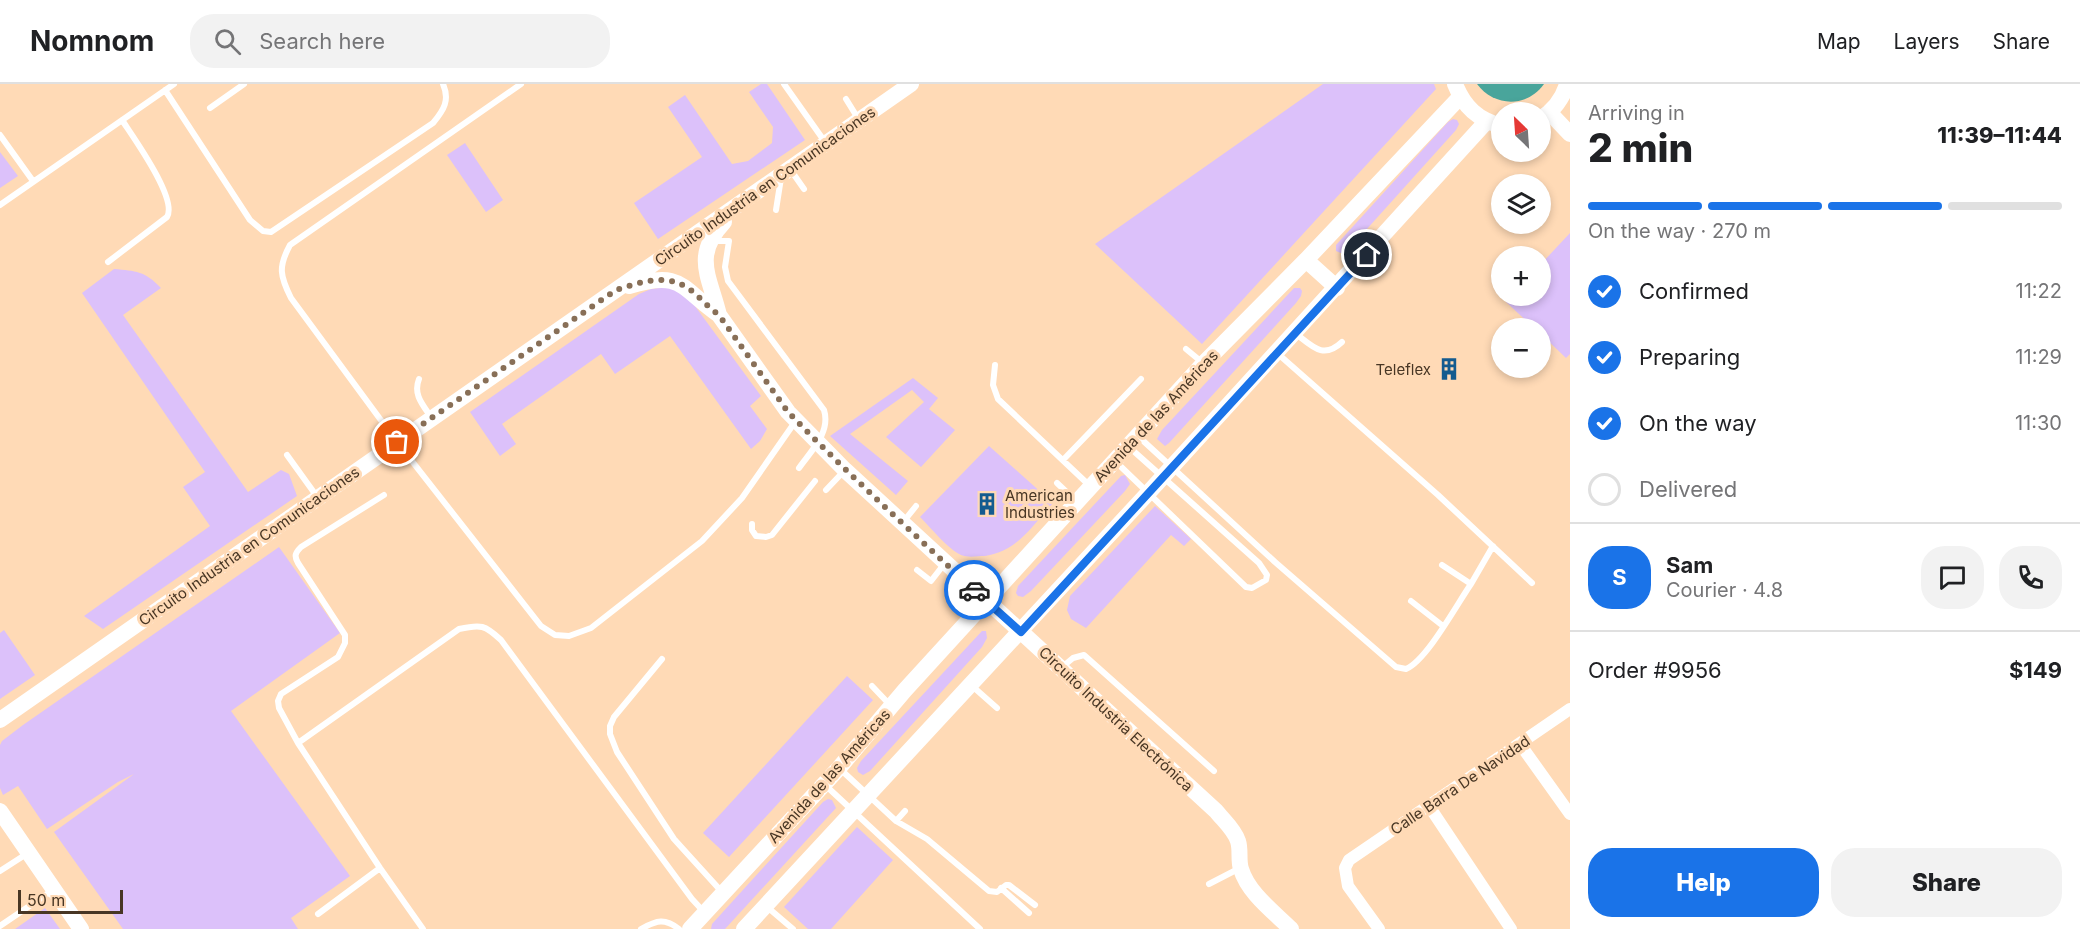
<!DOCTYPE html>
<meta charset="utf-8">
<style>
body{margin:0;font-family:Inter,sans-serif;background:#f2f2f2;color:#202124;height:100vh;display:flex;flex-direction:column;font-size:22px;white-space:nowrap}
*{box-sizing:border-box;margin:0}
p{font-size:20px;color:#757577}
.icon{flex:none;width:33px;height:33px;fill:none;stroke:currentColor;stroke-width:2;stroke-linecap:round;stroke-linejoin:round}
.map{position:relative;flex:1;overflow:hidden}
.drawer{display:flex;flex-direction:column;background:#fff;width:510px}
.drawer>*{flex:none}
.needle{width:39px;rotate:335deg}
.fabs{position:absolute;left:1491px;top:18px;display:grid;gap:12px}
.fabs a{display:grid;place-items:center;width:60px;height:60px;border-radius:50%;background:#fff;box-shadow:0 3px 9px #0003;font-size:30px}
.scale{position:absolute;left:18px;bottom:15px;width:105px;box-sizing:border-box;padding-left:6px;border:3px solid #483624;border-top:0;font-size:16px;line-height:21px;white-space:nowrap;color:#483624;-webkit-text-stroke:4px #ffdab6;paint-order:stroke}
.pin{position:absolute;display:grid;place-items:center;width:51px;height:51px;color:#fff;margin:-26px;border:3px solid #fff;border-radius:50%;box-shadow:0 2px 6px #0007}
.courier{position:absolute;display:grid;place-items:center;width:60px;height:60px;margin:-30px;border:4px solid #1a73e8;border-radius:50%;background:#fff;color:#222;box-shadow:0 2px 8px #0007}
.summary em{font-style:normal;font-weight:800}
.summary div{display:flex;flex-direction:column-reverse}
.summary{display:flex;align-items:center;justify-content:space-between;height:102px;padding:0 18px}
h1{font-size:39px;font-weight:800;line-height:45px}
.bar{display:grid;grid-template-columns:repeat(4,1fr);gap:9px 6px;align-content:center;height:72px;padding:0 18px}
.bar i{height:8px;border-radius:4px;background:#e0e0e0}
.bar .on{background:#1a73e8}
.bar p{grid-column:span 4}
.line{display:flex;align-items:center;gap:15px;padding:0 18px;border-top:2px solid #e0e0e0}
.line div{flex:1}
.round{display:grid;place-items:center;flex:none;width:63px;height:63px;border-radius:24px;background:#f2f2f2}
ol{padding:0 18px;list-style:none}
li{display:flex;align-items:center;gap:18px;height:66px}
li p{margin-inline-start:auto}
li .icon{padding:6px;border-radius:50%;background:#1a73e8;color:#fff;stroke-width:4}
li:last-child{color:#757577}
li i{width:33px;height:33px;border:3px solid #e0e0e0;border-radius:50%}
.button{display:flex;gap:12px;margin-top:auto;padding:12px 18px}
.button a{flex:1;height:69px;border-radius:24px;background:#1a73e8;color:#fff;font-size:24px;font-weight:800;line-height:69px;text-align:center}
.button a+a{background:#f2f2f2;color:#202124}
header{display:flex;align-items:center;gap:36px;box-sizing:border-box;height:84px;padding:0 30px;background:#fff;border-bottom:2px solid #e0e0e0}
header strong{font-size:28px}
nav{display:flex;gap:33px;margin-inline-start:auto;font-size:21px}
.search{width:420px;height:54px;background:#f2f2f2;display:flex;align-items:center;gap:15px;box-sizing:border-box;padding:0 21px;border-radius:24px;color:#757577;font-size:22px}
main{display:flex;flex:1;min-height:0}
.map>svg:first-child{display:block}
</style>
<header>
<strong>Nomnom</strong>
<div class="search"><svg class="icon" aria-label="search" viewBox="0 0 24 24"><circle cx="10" cy="10" r="6"/><path d="M15 15l6 6"/></svg>Search here</div>
<nav><a>Map</a><a>Layers</a><a>Share</a></nav>
</header>
<main>
<div class="map">
<svg width="1570" height="845" viewBox="0 0 1570 845">
<rect width="100%" height="100%" fill="#ffdab6"/>
<!-- green -->
<path fill="#dcc1fa" d="M761 0H767L805 56 658 155 634 119 702 73 668 23 685 11 732 80 748 77 772 59 773 43 749 8Z
M1323 0H1434L1436 5 1202 260 1095 160Z
M1453 35 1457 36 1459 40 1456 46 1348 166 1343 170 1336 167V161L1448 38Z
M465 59 503 116 486 128 447 71Z
M0 68 18 92 0 104Z
M1570 149V270L1566 274 1541 250 1540 244H1534L1506 218 1511 212H1540L1541 180Z
M114 185C136 187 145 187 161 204L123 231 248 408 281 386 289 390 297 412 103 545 84 532 210 442 183 403 205 388 82 209Z
M667 203 682 209 692 218 761 312 750 322 767 345 760 357 751 365 670 252 615 290 601 270 502 340 516 360 500 372 470 328 639 210 651 205Z
M1294 204H1300L1302 207 1301 212 1296 219 1169 359 1165 362 1157 355 1162 346Z
M913 294 938 314 929 325 955 346 921 383 886 353 924 318 912 306 850 350 908 397 896 411 830 352Z
M989 362 1053 419C1032 442 1018 467 985 472 978 472 968 474 961 471 949 466 930 443 920 433Z
M1125 391 1130 400 1125 407 1031 507 1023 513 1018 512 1016 509 1018 502 1121 392Z
M1155 422 1191 455 1184 462 1171 451 1086 544 1071 535 1067 526 1070 512Z
M279 463 340 549 231 627 350 792 291 834 298 845H123L54 748 134 690 118 698 47 745 18 702 3 711 0 704V661L2 657 23 641Z
M4 546 35 591 0 615V549Z
M982 547H986L987 554 982 563 870 687 863 691 858 688 857 684 861 677Z
M847 592 873 616 729 773 703 749Z
M828 715 832 716 836 724 725 845H711L712 840 823 718Z
M857 743 893 776 831 845H808L784 823Z
M45 824 60 845H15Z"/>
<!-- water -->
<path fill="#49a59b" d="M1477 0H1544C1527 24 1494 23 1477 0Z"/>
<g fill="none" stroke-linecap="round" stroke-linejoin="round">
<!-- lane -->
<path stroke="#fff" stroke-width="6" d="M521 0 290 161C278 183 280 192 291 214L397 358 541 542 555 551 569 552 591 544 702 457 742 414 795 338
M784 0 825 58
M165 6 250 136 263 147 271 148 433 39C444 26 450 16 443 0
M846 15 859 36
M210 24 244 0
M0 51 33 97
M790 85 804 105
M0 121 174 0
M776 126 781 94
M713 157H729L725 183 728 197 824 326C831 348 811 367 799 384
M108 178 167 133C178 115 133 53 122 36
M1295 249C1312 262 1323 276 1342 258
M1186 265 1203 279
M1277 269 1438 411 1532 499
M995 281 993 301 998 315 1090 402
M419 295C413 310 422 320 431 333
M1139 353 1275 478 1396 583 1406 585C1427 576 1457 520 1471 500L1442 481
M287 371 318 414
M1063 376 1141 295
M1115 377 1246 503 1252 504 1266 496 1267 491 1259 479 1129 363
M1057 399 1076 417
M826 406 844 387
M384 411 301 463C295 469 294 472 298 479L345 551V559L338 573 281 610 278 617 279 624 298 659 380 784 423 845
M904 437 916 422
M752 440V446L756 452 766 453 772 451 815 397
M917 486 931 497 945 479
M1471 500 1493 462
M1411 517 1443 542
M662 575 614 633 610 642V650L617 668 674 755 722 808
M1061 584 1073 574 1084 571 1214 687
M971 601 997 624
M872 602 891 622
M298 659 459 545C481 540 485 541 501 556L692 815 704 828
M839 684 896 737 927 755 989 807 997 808 1006 801H1009L1035 821
M824 700 980 845
M896 737 905 727
M0 787 28 769
M1209 800 1240 784
M1001 804 1029 829
M766 822 793 845
M318 830 380 784
M0 842 53 806
M641 845C657 836 665 834 679 845"/>
<!-- street -->
<path stroke="#fff" stroke-width="12" d="M1520 660 1570 730
M1429 722 1511 845
M1379 845 1348 802 1345 784 1349 776 1570 625"/>
<!-- secondary -->
<path stroke="#fff" stroke-width="16" d="M1455 0C1464 23 1478 36 1502 42
M1550 29 1570 50
M1540 35C1553 27 1563 14 1567 0
M1306 176 1337 204
M629 202C683 186 680 204 719 231L788 328 845 386 1216 727C1223 736 1234 745 1238 757 1241 766 1238 776 1241 785 1248 809 1274 828 1291 845
M719 231C710 193 692 172 724 138
M0 636 911 0
M0 727 81 845
M690 845 839 684 905 606 1204 279 1306 176 1460 13
M744 845 1149 408 1486 38"/>
</g>
<g fill="none" stroke-linecap="round" stroke-linejoin="round">
<!-- done -->
<path stroke="#886f57" stroke-width="6" stroke-dasharray="0 10.8" d="M397 358 616 206C639 199 664 189 686 203 698 210 707 223 719 231L788 328C848 390 911 447 974 506"/>
<!-- route -->
<path stroke="#1a73e8" stroke-width="8" d="M974 506 1021 548 1367 171"/>
</g>
<!-- icons -->
<defs>
<g id="building-bare" transform="scale(1.8)"><path d="M-4-6H4V6H1V3H-1V6H-4ZM-2.5-4.3h1.7v1.8h-1.7ZM.8-4.3h1.7v1.8H.8ZM-2.5-1h1.7V.8h-1.7ZM.8-1h1.7V.8H.8Z" fill="#145b8f" stroke="#ffdab6" stroke-width="2.5" paint-order="stroke"/></g>
</defs>
<g fill-rule="evenodd">
<use href="#building-bare" x="1449" y="285"/>
<use href="#building-bare" x="987" y="420"/>
</g>
<g text-anchor="middle" dominant-baseline="central" stroke-width="6" stroke-linejoin="round" paint-order="stroke">
<!-- street labels -->
<g font-size="15" fill="#483624" stroke="#ffdab6">
<text transform="translate(765 102) rotate(-35)">Circuito Industria en Comunicaciones</text>
<text transform="translate(1156 332) rotate(-47)">Avenida de las Américas</text>
<text transform="translate(249 462) rotate(-35)">Circuito Industria en Comunicaciones</text>
<text transform="translate(1116 635) rotate(43)">Circuito Industria Electrónica</text>
<text transform="translate(829 692) rotate(-48)">Avenida de las Américas</text>
<text transform="translate(1460 701) rotate(-34)">Calle Barra De Navidad</text>
</g>
<!-- poi labels -->
<g font-size="15" fill="#483624" stroke="#ffdab6" text-anchor="end">
<text x="1431" y="285">Teleflex</text>
<text x="1005" y="411" text-anchor="start">American<tspan x="1005" dy="17">Industries</tspan></text>
</g>
</g>
</svg>
<div class="fabs">
<a><svg class="needle" viewBox="-14 -14 28 28"><path d="M0-13l5 13h-10z" fill="#e53935"/><path d="M0 13l5-13h-10z" fill="#757577"/></svg></a>
<a><svg class="icon" aria-label="layers" viewBox="0 0 24 24"><path d="M12 4l9 5-9 5-9-5zM3 14l9 5 9-5"/></svg></a>
<a>+</a>
<a>−</a>
</div>
<div class="scale">50 m</div>
<div class="pin" style="left:397px;top:358px;background:#ea580c"><svg class="icon" aria-label="bag" viewBox="0 0 24 24"><path d="M5 8h14l-1 12H6zM9 8a3 3 0 0 1 6 0"/></svg></div>
<div class="pin" style="left:1367px;top:171px;background:#1f2937"><svg class="icon" aria-label="home" viewBox="0 0 24 24"><path d="M3 11l9-7 9 7M6 9v11h12V9"/></svg></div>
<div class="courier" style="left:974px;top:506px"><svg class="icon" aria-label="car" viewBox="0 0 24 24"><path d="M5 17H2v-5l4-1 3-4h7l3 4 3 1v5h-3M9 17h6M6 11h13"/><circle cx="7" cy="17" r="2"/><circle cx="17" cy="17" r="2"/></svg></div>
</div>
<section class="drawer">
<div class="summary"><div><h1>2 min</h1><p>Arriving in</p></div><em>11:39–11:44</em></div>
<div class="bar"><i class="on"></i><i class="on"></i><i class="on"></i><i></i><p>On the way · 270 m</p></div>
<ol>
<li><svg class="icon" aria-label="check" viewBox="0 0 24 24"><path d="M5 12l5 5 9-10"/></svg>Confirmed<p>11:22</p></li>
<li><svg class="icon" aria-label="check" viewBox="0 0 24 24"><path d="M5 12l5 5 9-10"/></svg>Preparing<p>11:29</p></li>
<li><svg class="icon" aria-label="check" viewBox="0 0 24 24"><path d="M5 12l5 5 9-10"/></svg>On the way<p>11:30</p></li>
<li><i></i>Delivered</li>
</ol>
<div class="line" style="height:108px"><b class="round" style="background:#1a73e8;color:#fff">S</b><div><b>Sam</b><p>Courier · 4.8</p></div><a class="round"><svg class="icon" aria-label="chat" viewBox="0 0 24 24"><path d="M4 5h16v11H9l-5 4z"/></svg></a><a class="round"><svg class="icon" aria-label="phone" viewBox="0 0 24 24"><path d="M5 4h4l2 5-3 2q2 4 5 5l2-3 5 2v4C11 20 4 13 5 4z"/></svg></a></div>
<div class="line" style="height:78px"><div>Order #9956</div><b>$149</b></div>
<div class="button"><a>Help</a><a>Share</a></div>
</section>
</main>
